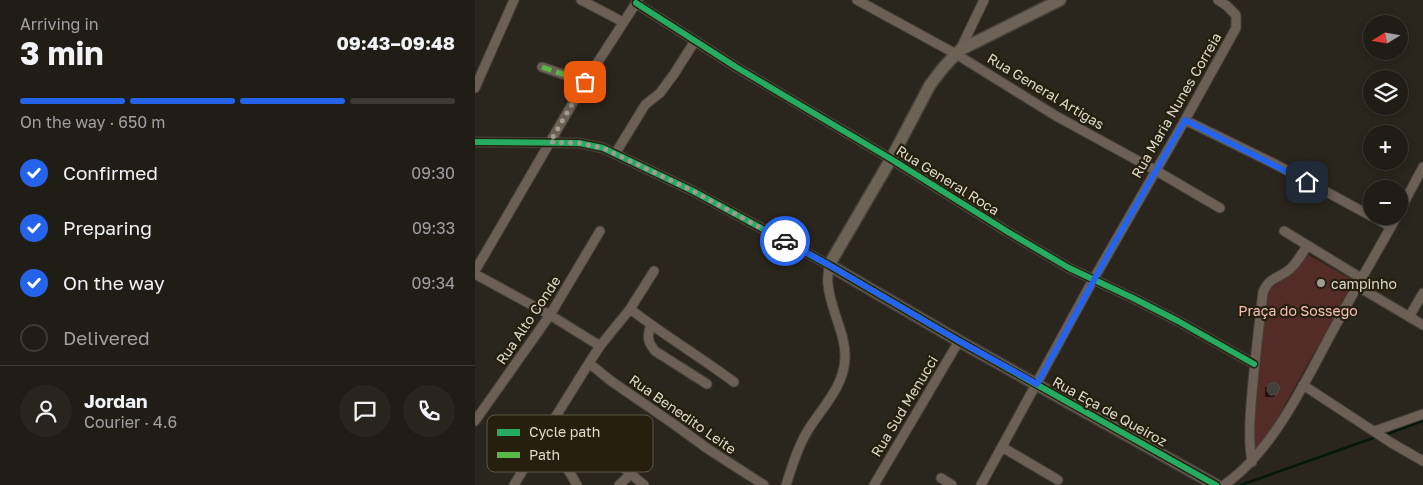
<!DOCTYPE html>
<meta charset="utf-8">
<style>
body{margin:0;font-family:"Golos Text",sans-serif;background:#28251f;color:#f1f3f6;height:100vh;display:flex;flex-direction:column;font-size:19px;white-space:nowrap}
*{box-sizing:border-box;margin:0}
p{font-size:16px;color:#a2a1a1}
.icon{flex:none;width:28px;height:28px;fill:none;stroke:currentColor;stroke-width:2;stroke-linecap:round;stroke-linejoin:round}
.map{position:relative;flex:1;overflow:hidden}
.details{display:flex;flex-direction:column;background:#201c16;width:475px}
.details>*{flex:none}
.needle{width:32px;rotate:259deg}
.controls{position:absolute;left:888px;top:15px;display:grid;gap:10px}
.controls a{display:grid;place-items:center;width:45px;height:45px;border-radius:50%;background:#201c16;box-shadow:0 2px 8px #0003,0 0 0 1px #3d3a35;font-size:25px}
.pin{position:absolute;display:grid;place-items:center;width:42px;height:42px;color:#fff;margin:-21px;border-radius:10px;box-shadow:0 2px 8px #0006}
.courier{position:absolute;display:grid;place-items:center;width:50px;height:50px;margin:-25px;border:4px solid #2563eb;border-radius:50%;background:#fff;color:#222;box-shadow:0 1px 6px #0007}
.overview em{font-style:normal;font-weight:700}
.overview div{display:flex;flex-direction:column-reverse}
.overview{display:flex;align-items:center;justify-content:space-between;height:85px;padding:0 20px}
h1{font-size:32px;font-weight:700;line-height:38px}
.bar{display:grid;grid-template-columns:repeat(4,1fr);gap:8px 5px;align-content:center;height:60px;padding:0 20px}
.bar i{height:6px;border-radius:4px;background:#3d3a35}
.bar .on{background:#2563eb}
.bar p{grid-column:span 4}
.line{display:flex;align-items:center;gap:12px;padding:0 20px;border-top:1px solid #3d3a35}
.line div{flex:1}
.round{display:grid;place-items:center;flex:none;width:52px;height:52px;border-radius:26px;background:#28251f}
ol{padding:0 20px;list-style:none}
li{display:flex;align-items:center;gap:15px;height:55px}
li p{margin-inline-start:auto}
li .icon{padding:5px;border-radius:50%;background:#2563eb;color:#fff;stroke-width:4}
li:last-child{color:#a2a1a1}
li i{width:28px;height:28px;border:2px solid #3d3a35;border-radius:50%}
main{display:flex;flex:1;min-height:0}
.map>svg:first-child{display:block}
</style>
<main>
<section class="details">
<div class="overview"><div><h1>3 min</h1><p>Arriving in</p></div><em>09:43–09:48</em></div>
<div class="bar"><i class="on"></i><i class="on"></i><i class="on"></i><i></i><p>On the way · 650 m</p></div>
<ol>
<li><svg class="icon" aria-label="check" viewBox="0 0 24 24"><path d="M5 12l5 5 9-10"/></svg>Confirmed<p>09:30</p></li>
<li><svg class="icon" aria-label="check" viewBox="0 0 24 24"><path d="M5 12l5 5 9-10"/></svg>Preparing<p>09:33</p></li>
<li><svg class="icon" aria-label="check" viewBox="0 0 24 24"><path d="M5 12l5 5 9-10"/></svg>On the way<p>09:34</p></li>
<li><i></i>Delivered</li>
</ol>
<div class="line" style="height:90px"><a class="round"><svg class="icon" aria-label="person" viewBox="0 0 24 24"><circle cx="12" cy="8" r="4"/><path d="M4 21q1-7 8-7t8 7"/></svg></a><div><b>Jordan</b><p>Courier · 4.6</p></div><a class="round"><svg class="icon" aria-label="chat" viewBox="0 0 24 24"><path d="M4 5h16v11H9l-5 4z"/></svg></a><a class="round"><svg class="icon" aria-label="phone" viewBox="0 0 24 24"><path d="M5 4h4l2 5-3 2q2 4 5 5l2-3 5 2v4C11 20 4 13 5 4z"/></svg></a></div>
</section>
<div class="map">
<svg width="948" height="485" viewBox="0 0 948 485">
<defs>
<filter id="shadow"><feDropShadow dx="-4" dy="4" stdDeviation="0" flood-color="#0009"/></filter>
</defs>
<rect width="100%" height="100%" fill="#2a261d"/>
<!-- green -->
<path fill="#532c28" d="M831 254 880 281 792 436 782 449 778 450 776 435 791 292 812 276Z"/>
<g fill="none" stroke-linecap="round" stroke-linejoin="round">
<!-- stream -->
<path stroke="#05170a" stroke-width="2.5" d="M909 435 948 421
M766 485 901 437"/>
</g>
<!-- building -->
<path fill="#404037" stroke="#4e4e46" filter="url(#shadow)" d="M800 382 805 387 802 394 795 395 792 390 794 384Z"/>
<g fill="none" stroke-linecap="round" stroke-linejoin="round">
<!-- street casing -->
<g stroke="#46423a" stroke-width="11">
<path id="street" d="M106 0 148 22
M382 0 481 54 581 116 680 170 745 208
M161 3 261 67 416 159 533 232 594 268 658 298 703 321 779 364
M485 50 509 0
M67 67 110 82
M0 88 39 0
M710 120 800 164 896 216
M0 142 104 143 128 148 218 191 354 265C354 271 352 278 353 284 355 310 371 333 370 358 369 388 346 408 332 432 322 448 317 467 311 485
M140 154 170 105 185 93 199 74 220 41
M924 212 948 167
M897 216 916 227
M809 231 886 278
M0 271 110 82 163 0
M0 274 75 315 125 346
M882 286 948 325
M155 309C189 335 225 357 259 382
M934 317 948 293
M176 325C172 336 172 341 180 351L232 384
M114 363 136 381 200 425 233 449 289 485
M828 385 915 442 948 461
M0 421 75 315 125 231
M900 431 948 414
M66 440C83 441 101 440 117 447 136 455 153 472 169 485
M527 447 583 480
M60 451C86 460 88 459 102 485
M777 462C773 439 775 416 777 393 780 359 784 326 788 292 795 276 804 279 815 269 822 263 827 253 832 246
M466 478 477 485
M39 485 66 440 114 363 125 346 155 309 179 271
M144 485 156 474
M399 485 484 341
M506 485 618 280 710 120 761 28V15L752 6 743 0
M749 485C800 450 832 377 862 323 881 287 902 252 922 216"/>
</g>
<!-- secondary casing -->
<g stroke="#46423a" stroke-width="14">
<path id="secondary" d="M585 0 485 50 468 68 455 85 416 159 354 265 484 341 741 485"/>
</g>
<!-- street -->
<use href="#street" stroke="#6b5f56" stroke-width="9"/>
<!-- secondary -->
<use href="#secondary" stroke="#6d6256" stroke-width="11"/>
<!-- quiet -->
<path stroke="#58b947" stroke-width="5" stroke-dasharray="10 5" stroke-linecap="butt" d="M67 67 110 82"/>
<!-- cycleway casing -->
<g stroke="#261f0d" stroke-width="9">
<path id="cycleway" d="M161 3 261 67 416 159 533 232 594 268 658 298 703 321 779 364
M0 142 104 143 128 148 218 191 354 265 484 341 741 485"/>
</g>
<!-- cycleway -->
<use href="#cycleway" stroke="#26ab63" stroke-width="6"/>
</g>
<g fill="none" stroke-linecap="round" stroke-linejoin="round">
<!-- done -->
<path stroke="#a09c91" stroke-width="5" stroke-dasharray="0 9" d="M110 82 75 142 104 143 128 148 218 191 310 241"/>
<!-- route -->
<path stroke="#2563eb" stroke-width="6" d="M310 241 354 265 484 341 562 384 636 249 710 120 832 182"/>
</g>
<!-- markers -->
<circle fill="#a09c91" stroke="#261f0d" stroke-width="2" cx="846" cy="283" r="5"/>
<g text-anchor="middle" dominant-baseline="central" stroke-width="4.5" stroke-linejoin="round" paint-order="stroke">
<!-- street labels -->
<g font-size="14" fill="#dfdbcf" stroke="#261f0d">
<text transform="translate(571 91) rotate(31)">Rua General Artigas</text>
<text transform="translate(701 105) rotate(-60)">Rua Maria Nunes Correia</text>
<text transform="translate(473 180) rotate(32)">Rua General Roca</text>
<text transform="translate(53 320) rotate(-56)">Rua Alto Conde</text>
<text transform="translate(429 406) rotate(-59)">Rua Sud Menucci</text>
<text transform="translate(635 411) rotate(29)">Rua Eça de Queiroz</text>
<text transform="translate(208 414) rotate(35)">Rua Benedito Leite</text>
</g>
<!-- poi labels -->
<g font-size="14" fill="#dfdbcf" stroke="#261f0d" text-anchor="start">
<text x="856" y="283">campinho</text>
</g>
<!-- park labels -->
<g font-size="14" fill="#f6c3bd" stroke="#261f0d">
<text x="823" y="310">Praça do Sossego</text>
</g>
</g>
<!-- legend -->
<rect x="12" y="415" width="166" height="57" rx="8" fill="#261f0d" stroke="#5e5747" stroke-width="1"/>
<rect x="22" y="429" width="23" height="7" fill="#26ab63"/>
<rect x="22" y="452" width="23" height="6" fill="#58b947"/>
<g font-size="14" fill="#dfdbcf">
<text x="54" y="437">Cycle path</text>
<text x="54" y="460">Path</text>
</g>
</svg>
<div class="controls">
<a><svg class="needle" viewBox="-14 -14 28 28"><path d="M0-13l5 13h-10z" fill="#e53935"/><path d="M0 13l5-13h-10z" fill="#a2a1a1"/></svg></a>
<a><svg class="icon" aria-label="layers" viewBox="0 0 24 24"><path d="M12 4l9 5-9 5-9-5zM3 14l9 5 9-5"/></svg></a>
<a>+</a>
<a>−</a>
</div>
<div class="pin" style="left:110px;top:82px;background:#ea580c"><svg class="icon" aria-label="bag" viewBox="0 0 24 24"><path d="M5 8h14l-1 12H6zM9 8a3 3 0 0 1 6 0"/></svg></div>
<div class="pin" style="left:832px;top:182px;background:#1f2937"><svg class="icon" aria-label="home" viewBox="0 0 24 24"><path d="M3 11l9-7 9 7M6 9v11h12V9"/></svg></div>
<div class="courier" style="left:310px;top:241px"><svg class="icon" aria-label="car" viewBox="0 0 24 24"><path d="M5 17H2v-5l4-1 3-4h7l3 4 3 1v5h-3M9 17h6M6 11h13"/><circle cx="7" cy="17" r="2"/><circle cx="17" cy="17" r="2"/></svg></div>
</div>
</main>
